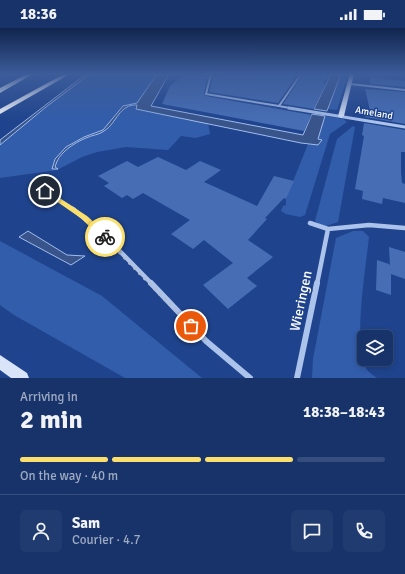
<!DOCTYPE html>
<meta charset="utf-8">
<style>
body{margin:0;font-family:Signika,sans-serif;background:#203b70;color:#f1f3f6;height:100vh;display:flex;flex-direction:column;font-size:15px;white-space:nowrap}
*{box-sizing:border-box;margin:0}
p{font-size:13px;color:#9eaac1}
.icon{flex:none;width:22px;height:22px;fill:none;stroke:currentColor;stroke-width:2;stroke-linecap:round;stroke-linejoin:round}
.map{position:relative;height:350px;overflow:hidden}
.side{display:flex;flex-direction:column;background:#17336a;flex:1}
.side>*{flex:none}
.fabs{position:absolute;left:357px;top:302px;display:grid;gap:8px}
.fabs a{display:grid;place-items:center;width:36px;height:36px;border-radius:6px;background:#17336a;box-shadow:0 2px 6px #0003,0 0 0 1px #364e7e;font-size:20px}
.pin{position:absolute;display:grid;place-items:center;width:34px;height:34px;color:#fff;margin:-17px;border:2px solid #fff;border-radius:50%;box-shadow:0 1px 4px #0007}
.courier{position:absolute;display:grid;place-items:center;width:40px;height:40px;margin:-20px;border:3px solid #fbdf6c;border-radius:50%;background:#fff;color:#222;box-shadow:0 1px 5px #0007}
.head em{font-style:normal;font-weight:700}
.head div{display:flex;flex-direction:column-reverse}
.head{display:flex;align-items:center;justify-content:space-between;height:68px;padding:0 20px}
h1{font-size:26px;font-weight:700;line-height:30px}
.bar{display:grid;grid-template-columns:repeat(4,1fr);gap:6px 4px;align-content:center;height:48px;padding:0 20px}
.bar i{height:5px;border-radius:3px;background:#364e7e}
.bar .current{background:#fbdf6c}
.bar p{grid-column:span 4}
.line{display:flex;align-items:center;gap:10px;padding:0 20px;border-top:1px solid #364e7e}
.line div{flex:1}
.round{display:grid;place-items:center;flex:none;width:42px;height:42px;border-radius:6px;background:#203b70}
.status{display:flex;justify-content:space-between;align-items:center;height:28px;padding:0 20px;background:#17336a;direction:ltr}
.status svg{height:11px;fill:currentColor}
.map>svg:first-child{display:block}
</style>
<div class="status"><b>18:36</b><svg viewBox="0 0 49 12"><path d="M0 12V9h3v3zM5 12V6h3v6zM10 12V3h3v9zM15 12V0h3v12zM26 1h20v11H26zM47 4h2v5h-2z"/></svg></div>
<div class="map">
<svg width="405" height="350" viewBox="0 0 405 350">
<rect width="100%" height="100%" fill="#1f448d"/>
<!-- green -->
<path fill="#325dab" d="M90 46H157L137 75 123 78 103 102 84 109 66 119 52 141 57 140 55 139 56 135 68 119 85 110 104 103 125 78 135 77 136 81 208 95 210 106 196 110 181 108 168 122 126 119 97 124 82 129 57 142 0 150V117L46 79Z
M341 46H348L337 82 328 81Z
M325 88 343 91 347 94 330 106 305 187 300 189 286 186 281 183 283 178 286 177V171L308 116 318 117 321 112 318 111Z
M353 98 355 99 338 194 323 199 315 193 337 111Z
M353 203H363L369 209C366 239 352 319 367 342 370 345 374 348 377 350H312L313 331 336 210Z
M0 213 102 268 202 350H125L14 287 0 277Z"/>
<!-- water -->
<path fill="#39548a" stroke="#a0bdee" d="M86 46H90L46 79 0 117V112Z
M157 46H169L151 78 303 107 312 86 325 88 318 111 322 112 318 117 301 115 136 81 137 77C119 76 117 95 104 103 99 107 92 107 86 110 74 115 58 125 55 139L58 141H52L55 131 66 119 84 109 103 102 123 78 137 75Z
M331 46H341L327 83 314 81Z
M28 203 67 227 85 228 71 237 19 209Z"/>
<!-- building -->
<path fill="#476eb5" d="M224 46H298L278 75 209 64 213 48H223Z
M303 46H331L323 55 326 56 314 81 283 76Z
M184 47 208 48 204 65 206 68 312 87 304 103 162 76 170 58Z
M370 49 405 53V59L370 56Z
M365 61 405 64V96L365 89 366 86 371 87Z
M364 95 405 102V124H401V145L402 155 405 156V175L383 170 382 176 362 171 363 163 355 161 364 108 362 107Z
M158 129 186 142 200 133 221 142 204 154 257 178 274 148 294 153 286 171 284 170 265 190 267 191 248 212 273 229 247 250 257 258 228 281 203 257 233 235 204 212 193 221 171 206 190 192 143 165 133 171 127 167 122 170 104 158 109 155 98 148 127 133 138 139Z
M389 219 405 224V251L391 246V267L376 262 377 232 389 236 390 238Z"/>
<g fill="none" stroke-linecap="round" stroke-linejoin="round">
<!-- street-far4 -->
<path stroke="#acc3ec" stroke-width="2" d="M211 46 206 66 279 78
M350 56 405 62
M295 81 279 78 301 46"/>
<!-- street-far3 -->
<path stroke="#acc3ec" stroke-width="3" d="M289 80 405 99"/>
<!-- street-far2 -->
<path stroke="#acc3ec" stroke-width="3.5" d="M35 157 75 182"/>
<!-- street-far1 -->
<path stroke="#acc3ec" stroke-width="4.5" d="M73 181 102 205 152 256
M310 195 328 201 369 197 405 200
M317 256 328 201"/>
<!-- street -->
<path stroke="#acc3ec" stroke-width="6" d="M151 255 206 313 250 350
M297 350 317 255"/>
<!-- secondary -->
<path fill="#d9e4f9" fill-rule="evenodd" d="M350 46H354L344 88 341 90 338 88Z
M0 327 27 345 29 350H11L0 342Z"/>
<!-- highway -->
<path fill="#fff" fill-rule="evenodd" d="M27 46H33L0 65V60Z
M64 46H70L0 86V81Z"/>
</g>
<!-- sky -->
<linearGradient id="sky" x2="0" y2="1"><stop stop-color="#11254e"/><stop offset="0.49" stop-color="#3c5c9a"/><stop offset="1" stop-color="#3c5c9a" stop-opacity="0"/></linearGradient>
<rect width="405" height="94" fill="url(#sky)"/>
<!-- route -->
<path fill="#fbdf6c" d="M43 162H47L87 188 108 207V211H102L82 191 43 164Z"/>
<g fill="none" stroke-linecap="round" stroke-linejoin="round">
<!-- done -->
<path stroke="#b1bed7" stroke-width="4" stroke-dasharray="0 7.2" d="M105 209 191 298"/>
</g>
<g text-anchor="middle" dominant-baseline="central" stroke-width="3" stroke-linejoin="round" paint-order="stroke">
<!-- far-street labels -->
<g font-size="10" fill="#fff" stroke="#1f448d">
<text transform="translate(374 85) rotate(10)">Ameland</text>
</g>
<!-- near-street labels -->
<g font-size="14" fill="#fff" stroke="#1f448d">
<text transform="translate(301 273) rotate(-78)">Wieringen</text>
</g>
</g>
</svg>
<div class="fabs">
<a><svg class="icon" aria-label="layers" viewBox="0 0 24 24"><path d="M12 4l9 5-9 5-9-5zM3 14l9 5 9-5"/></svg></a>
</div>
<div class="pin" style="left:191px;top:298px;background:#ea580c"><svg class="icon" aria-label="bag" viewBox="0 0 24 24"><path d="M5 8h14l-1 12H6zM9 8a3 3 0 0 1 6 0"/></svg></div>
<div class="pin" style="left:45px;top:163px;background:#1f2937"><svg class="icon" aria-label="home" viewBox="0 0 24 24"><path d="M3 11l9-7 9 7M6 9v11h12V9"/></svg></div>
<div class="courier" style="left:105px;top:209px"><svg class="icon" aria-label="bike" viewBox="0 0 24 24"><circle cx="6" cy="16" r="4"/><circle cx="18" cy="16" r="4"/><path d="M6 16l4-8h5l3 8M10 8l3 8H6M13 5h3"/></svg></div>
</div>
<section class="side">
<div class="head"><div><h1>2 min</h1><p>Arriving in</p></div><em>18:38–18:43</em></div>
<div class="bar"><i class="current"></i><i class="current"></i><i class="current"></i><i></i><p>On the way · 40 m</p></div>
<div class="line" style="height:72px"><a class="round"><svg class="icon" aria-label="person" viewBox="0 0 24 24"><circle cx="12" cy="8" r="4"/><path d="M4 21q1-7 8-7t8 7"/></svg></a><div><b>Sam</b><p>Courier · 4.7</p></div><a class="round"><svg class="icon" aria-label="chat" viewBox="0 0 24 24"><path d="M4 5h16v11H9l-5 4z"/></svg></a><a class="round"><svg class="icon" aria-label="phone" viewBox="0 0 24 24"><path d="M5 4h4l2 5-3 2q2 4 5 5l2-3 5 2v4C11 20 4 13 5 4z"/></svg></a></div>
</section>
